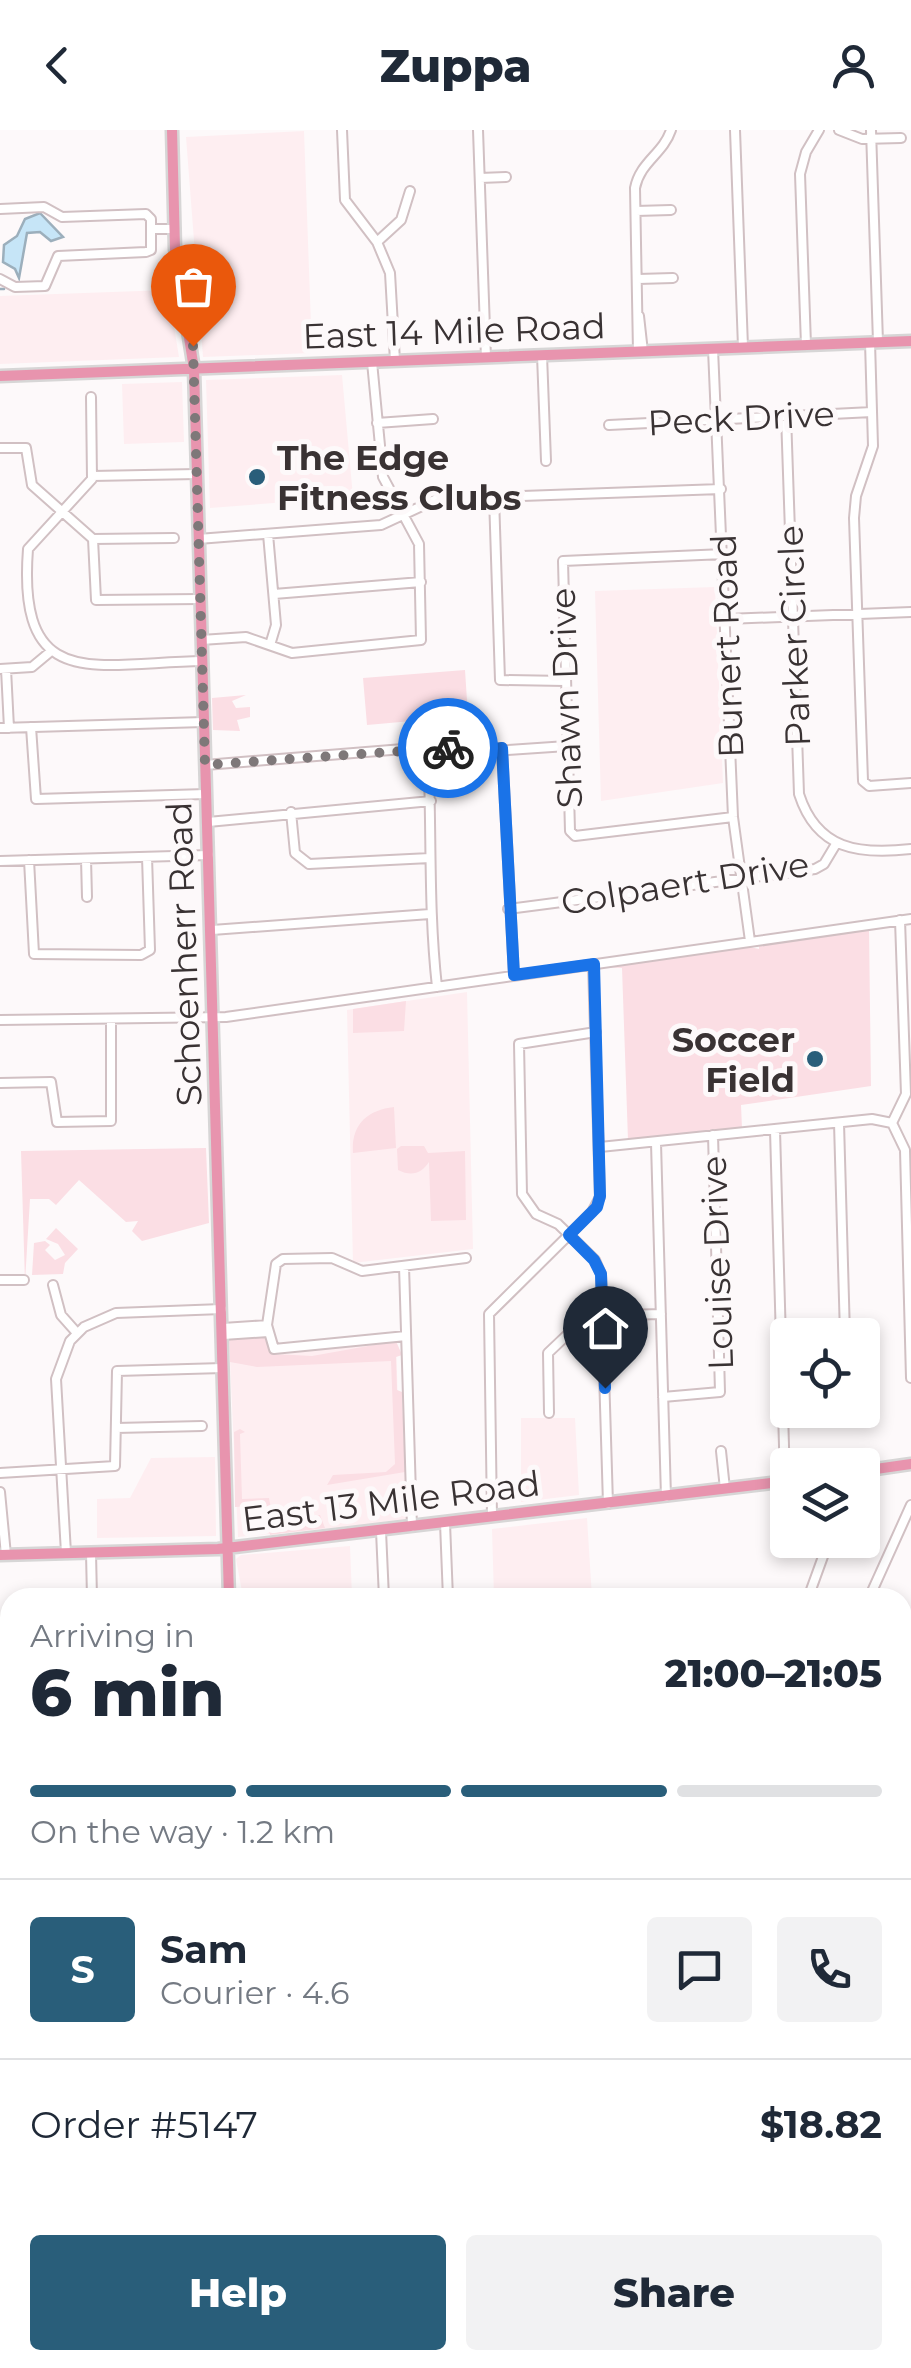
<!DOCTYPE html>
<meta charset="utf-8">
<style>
body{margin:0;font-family:Montserrat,sans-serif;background:#f2f2f3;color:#1f2937;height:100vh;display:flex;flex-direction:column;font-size:38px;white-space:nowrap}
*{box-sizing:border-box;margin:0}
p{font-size:32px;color:#747a83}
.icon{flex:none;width:55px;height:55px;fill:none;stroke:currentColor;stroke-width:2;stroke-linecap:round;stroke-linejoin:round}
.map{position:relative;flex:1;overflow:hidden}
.side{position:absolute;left:0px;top:1458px;width:912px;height:782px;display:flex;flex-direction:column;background:#fff;border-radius:30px 30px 0 0;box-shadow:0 5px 15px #0003}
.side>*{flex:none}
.fabs{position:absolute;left:770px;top:1188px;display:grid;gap:20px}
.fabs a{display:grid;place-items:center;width:110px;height:110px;border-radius:10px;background:#fff;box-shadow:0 5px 15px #0003;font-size:50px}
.pin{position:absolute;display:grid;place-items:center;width:85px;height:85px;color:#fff;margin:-102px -42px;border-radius:50% 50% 50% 0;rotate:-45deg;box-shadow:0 0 10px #0007}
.pin .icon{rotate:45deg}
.courier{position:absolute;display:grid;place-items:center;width:100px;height:100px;margin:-50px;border:8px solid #1a73e8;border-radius:50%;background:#fff;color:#222;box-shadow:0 2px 12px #0007}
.overview em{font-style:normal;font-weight:800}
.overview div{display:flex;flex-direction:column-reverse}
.overview{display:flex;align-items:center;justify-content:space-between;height:170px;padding:0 30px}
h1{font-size:65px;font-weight:800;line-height:75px}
.bar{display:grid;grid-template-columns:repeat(4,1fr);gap:15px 10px;align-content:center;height:120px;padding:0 30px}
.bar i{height:12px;border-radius:8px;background:#e0e1e3}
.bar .active{background:#295e7a}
.bar p{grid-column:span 4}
.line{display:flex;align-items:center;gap:25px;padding:0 30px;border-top:2px solid #e0e1e3}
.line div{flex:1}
.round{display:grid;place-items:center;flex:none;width:105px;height:105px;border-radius:10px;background:#f2f2f3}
.primary-button{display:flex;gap:20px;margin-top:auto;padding:20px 30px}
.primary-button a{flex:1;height:115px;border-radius:10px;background:#295e7a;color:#fff;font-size:40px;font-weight:800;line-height:115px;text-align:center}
.primary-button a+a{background:#f2f2f3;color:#1f2937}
header{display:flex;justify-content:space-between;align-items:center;height:130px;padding:0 30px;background:#fff;font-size:45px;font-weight:800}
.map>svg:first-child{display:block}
</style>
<header><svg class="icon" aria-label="back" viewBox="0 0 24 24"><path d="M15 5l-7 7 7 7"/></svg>Zuppa<svg class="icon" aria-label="person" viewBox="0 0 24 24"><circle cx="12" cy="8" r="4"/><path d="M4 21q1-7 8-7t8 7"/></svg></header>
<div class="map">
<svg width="911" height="2238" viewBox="0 0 911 2238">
<rect width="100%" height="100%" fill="#fdf9fa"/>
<!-- built -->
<path fill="#feeef1" d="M304 1 312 223 203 227 186 7Z
M168 160 179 227 0 234V166Z
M342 245 353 367 210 378 206 250Z
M182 252 184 312 124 314 122 254Z
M715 457 723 653 601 671 595 461Z
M467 862 473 1119 353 1133 347 880Z
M396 1210 400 1341H406L407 1391 238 1407 230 1231Z
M521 1288H575L579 1365 521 1372Z
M215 1327 216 1406 97 1408V1369L130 1368 151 1328Z
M587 1388 592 1467H494L492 1399Z
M350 1416 352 1467H243L236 1429 241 1425Z
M911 1878V2014L903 2015V1879Z"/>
<!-- green -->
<path fill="#fbdee4" d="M465 540 468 586 367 595 363 548Z
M246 565 232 571 236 578 250 577V587L237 590 240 601 213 600 212 568Z
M869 798 871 956 741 975 742 998 628 1010 622 838 600 837 745 816 759 819V814Z
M406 871 404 901 353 903V879Z
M394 977 396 1018 353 1023C351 995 367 980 394 977Z
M401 1016H424L428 1023 465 1021 466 1090 431 1091 429 1032C422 1043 412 1047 398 1040L397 1019Z
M206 1018 209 1093 142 1111 132 1101 138 1091 126 1092 79 1050 56 1075 49 1069H30L25 1152 21 1021Z
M56 1098 78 1119 65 1133 63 1144 32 1145 34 1113 45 1111 50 1115 45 1120 55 1130 65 1125 58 1114 46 1109Z
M263 1206 274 1224 312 1226 396 1211 402 1225 396 1227 397 1260 402 1262 405 1342 327 1355 333 1345 386 1342 395 1334 391 1231 257 1237 230 1232 229 1210Z
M240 1299 245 1302 240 1304 242 1369 269 1368 273 1389 320 1385 325 1398 270 1405 266 1387 253 1376 235 1377 234 1302Z"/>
<!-- water -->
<path fill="#c6e5f7" stroke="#9cafbc" stroke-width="2.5" d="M40 83 63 107 51 111 40 102 27 103 19 148 15 139 3 132 4 115 17 106 25 89Z"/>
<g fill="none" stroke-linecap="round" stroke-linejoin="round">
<!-- stream -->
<path stroke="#9cafbc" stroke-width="2.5" d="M0 159H4"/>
<!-- minor casing -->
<g stroke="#d1c0c3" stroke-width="12">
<path id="minor" d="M342 0 345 70 377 112 390 143 395 231
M478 0 486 228
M735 0 743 217
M839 0 862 9 901 8
M871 0 878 212
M480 48 506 47
M0 79 44 77 62 87 146 84 151 89V120L146 122 58 126 45 156 15 157 0 149
M636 81 671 80
M152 99H174
M377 112 401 90 410 61
M638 149 673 148
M639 186 643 222
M870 212 873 316 856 366 854 388 863 651 869 656 911 653
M806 215 800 44 806 22 819 0
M713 219 733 687 750 811
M638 222 635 58C640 32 663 24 671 0
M542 225 546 331
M91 267 92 349 28 419C17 564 95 533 202 531
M786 285 799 664C817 720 859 725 911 719
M377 293 433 289
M609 295 872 282
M0 318H26L32 355 93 409 96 470 200 469
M92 346 197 344
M494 367 500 550 565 551
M268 404 276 495 270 515
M93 409 174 408
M198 409 381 395 437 369 721 359
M724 424 563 431 570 701 575 706 733 687
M274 464 421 452
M726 489 911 482
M201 510 246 507 292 523 421 510 419 414 383 347 372 232
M0 539 32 537 50 522
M6 539 9 598
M31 597 36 669 206 664
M0 598 204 592
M428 617C432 698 428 776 437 857
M502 618 514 845
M205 635 428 617 465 623 567 616
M291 682 295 723 309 734 430 728
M208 692 431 671
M86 729 87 767
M29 730 34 824 141 825 150 820 147 727
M0 731 209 725
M508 779 815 739 824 734 836 714
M212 800 430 784
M0 890 226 887 911 789
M596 902 519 914 522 1064 536 1084 558 1094 595 1130 601 1144 608 1374
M0 953 51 952 57 992 111 991V889
M839 993 845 1205
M892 993 905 1020 911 1248
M892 993 906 964 900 790
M775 1000 785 1351
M656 1013 666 1367
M600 1017 872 989 892 993
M404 1136 412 1397
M0 1150H24
M53 1155 61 1185 77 1203
M223 1198 267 1195
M223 1205 268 1202
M406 1206 274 1219 267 1195 276 1134 283 1129 332 1128 362 1141 466 1128
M663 1267 720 1262 713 1005
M549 1283 548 1223 587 1186 661 1184
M116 1298 202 1296
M721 1321 725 1359
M0 1343 115 1336 117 1241 223 1238
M0 1362 6 1425
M492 1387 489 1184 592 1082 600 1067 593 834
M445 1393 448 1468
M381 1401 384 1468
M66 1423 56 1249 70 1211 84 1197 116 1183 222 1179
M91 1423 92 1468
M808 1468 829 1410
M869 1468 911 1375
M0 1498 10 1497
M0 1515 10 1825
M902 1573 911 1572
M902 1743 911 1742
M902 1804 911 1803
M902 1872 911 1871
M0 1884H10
M0 1946H10
M0 2011H10
M902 2107 911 2105
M902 2168 911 2167
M0 2217H10
M0 2228 1 2238
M902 2228 911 2227
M67 2230V2238
M133 2230 134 2238
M197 2230V2238
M366 2230V2238
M431 2230 432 2238
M520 2230 521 2238
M588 2238 591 2230
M795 2238 883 2230"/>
</g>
<!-- major casing -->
<g stroke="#d7d6d6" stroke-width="15">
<path id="major" d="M172 0 175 119 194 239 229 1468
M0 246 911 211
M862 1341 911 1334
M0 1425 218 1419 788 1351
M266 2230 267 2238"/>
</g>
<!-- minor -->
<use href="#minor" stroke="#fff" stroke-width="8"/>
<!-- major -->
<use href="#major" stroke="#e894ae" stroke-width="10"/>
</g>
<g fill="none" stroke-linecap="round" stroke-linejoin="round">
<!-- done -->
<path stroke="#7e7879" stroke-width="10" stroke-dasharray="0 18" d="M193 216 205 635 448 618"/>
<!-- route -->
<path stroke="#1a73e8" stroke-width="12" d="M448 618 465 623 502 618 514 845 594 834 600 1066 597 1077 569 1105 594 1130 601 1144 605 1258"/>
</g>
<!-- markers -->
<g fill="#295e7a" stroke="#fdf9fa" stroke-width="4">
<circle cx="257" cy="347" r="10"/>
<circle cx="815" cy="929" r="10"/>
</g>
<g text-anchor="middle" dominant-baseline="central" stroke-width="10" stroke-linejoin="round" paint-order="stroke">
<!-- street labels -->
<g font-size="35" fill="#393233" stroke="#fdf9fa">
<text transform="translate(454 201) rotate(-2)">East 14 Mile Road</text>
<text transform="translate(741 288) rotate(-3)">Peck Drive</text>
<text transform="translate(794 506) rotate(-92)">Parker Circle</text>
<text transform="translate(727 516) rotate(-92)">Bunert Road</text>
<text transform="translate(566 568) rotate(-92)">Shawn Drive</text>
<text transform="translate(685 753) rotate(-9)">Colpaert Drive</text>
<text transform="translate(184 824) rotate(-92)">Schoenherr Road</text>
<text transform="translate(717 1133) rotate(-92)">Louise Drive</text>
<text transform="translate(391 1371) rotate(-7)">East 13 Mile Road</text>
</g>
<!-- poi labels -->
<g font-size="35" font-weight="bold" fill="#393233" stroke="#fdf9fa" text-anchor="start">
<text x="277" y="327">The Edge<tspan x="277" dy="40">Fitness Clubs</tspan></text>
<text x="795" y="909" text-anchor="end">Soccer<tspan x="795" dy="40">Field</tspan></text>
</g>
</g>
</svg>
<div class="fabs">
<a><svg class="icon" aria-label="locate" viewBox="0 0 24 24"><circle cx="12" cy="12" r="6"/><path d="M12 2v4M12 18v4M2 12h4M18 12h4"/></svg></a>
<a><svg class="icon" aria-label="layers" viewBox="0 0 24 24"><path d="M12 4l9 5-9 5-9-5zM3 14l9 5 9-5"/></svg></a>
</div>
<div class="pin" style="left:193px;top:216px;background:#ea580c"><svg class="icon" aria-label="bag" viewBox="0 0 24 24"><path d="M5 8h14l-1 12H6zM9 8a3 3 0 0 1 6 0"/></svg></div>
<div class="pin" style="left:605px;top:1258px;background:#1f2937"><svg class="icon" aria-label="home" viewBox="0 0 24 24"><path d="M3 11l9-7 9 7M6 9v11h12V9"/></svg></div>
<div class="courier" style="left:448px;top:618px"><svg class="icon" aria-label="bike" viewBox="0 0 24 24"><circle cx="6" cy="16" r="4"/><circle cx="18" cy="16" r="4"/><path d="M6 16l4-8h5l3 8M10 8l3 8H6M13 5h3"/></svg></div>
<section class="side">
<div class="overview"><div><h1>6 min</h1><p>Arriving in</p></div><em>21:00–21:05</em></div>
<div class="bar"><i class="active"></i><i class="active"></i><i class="active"></i><i></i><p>On the way · 1.2 km</p></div>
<div class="line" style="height:180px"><b class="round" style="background:#295e7a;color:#fff">S</b><div><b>Sam</b><p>Courier · 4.6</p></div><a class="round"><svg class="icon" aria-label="chat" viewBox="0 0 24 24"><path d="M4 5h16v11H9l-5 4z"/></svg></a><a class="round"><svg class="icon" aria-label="phone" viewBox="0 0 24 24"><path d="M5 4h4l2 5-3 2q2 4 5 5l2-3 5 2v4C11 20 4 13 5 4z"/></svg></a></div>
<div class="line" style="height:130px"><div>Order #5147</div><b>$18.82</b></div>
<div class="primary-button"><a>Help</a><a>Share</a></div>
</section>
</div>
